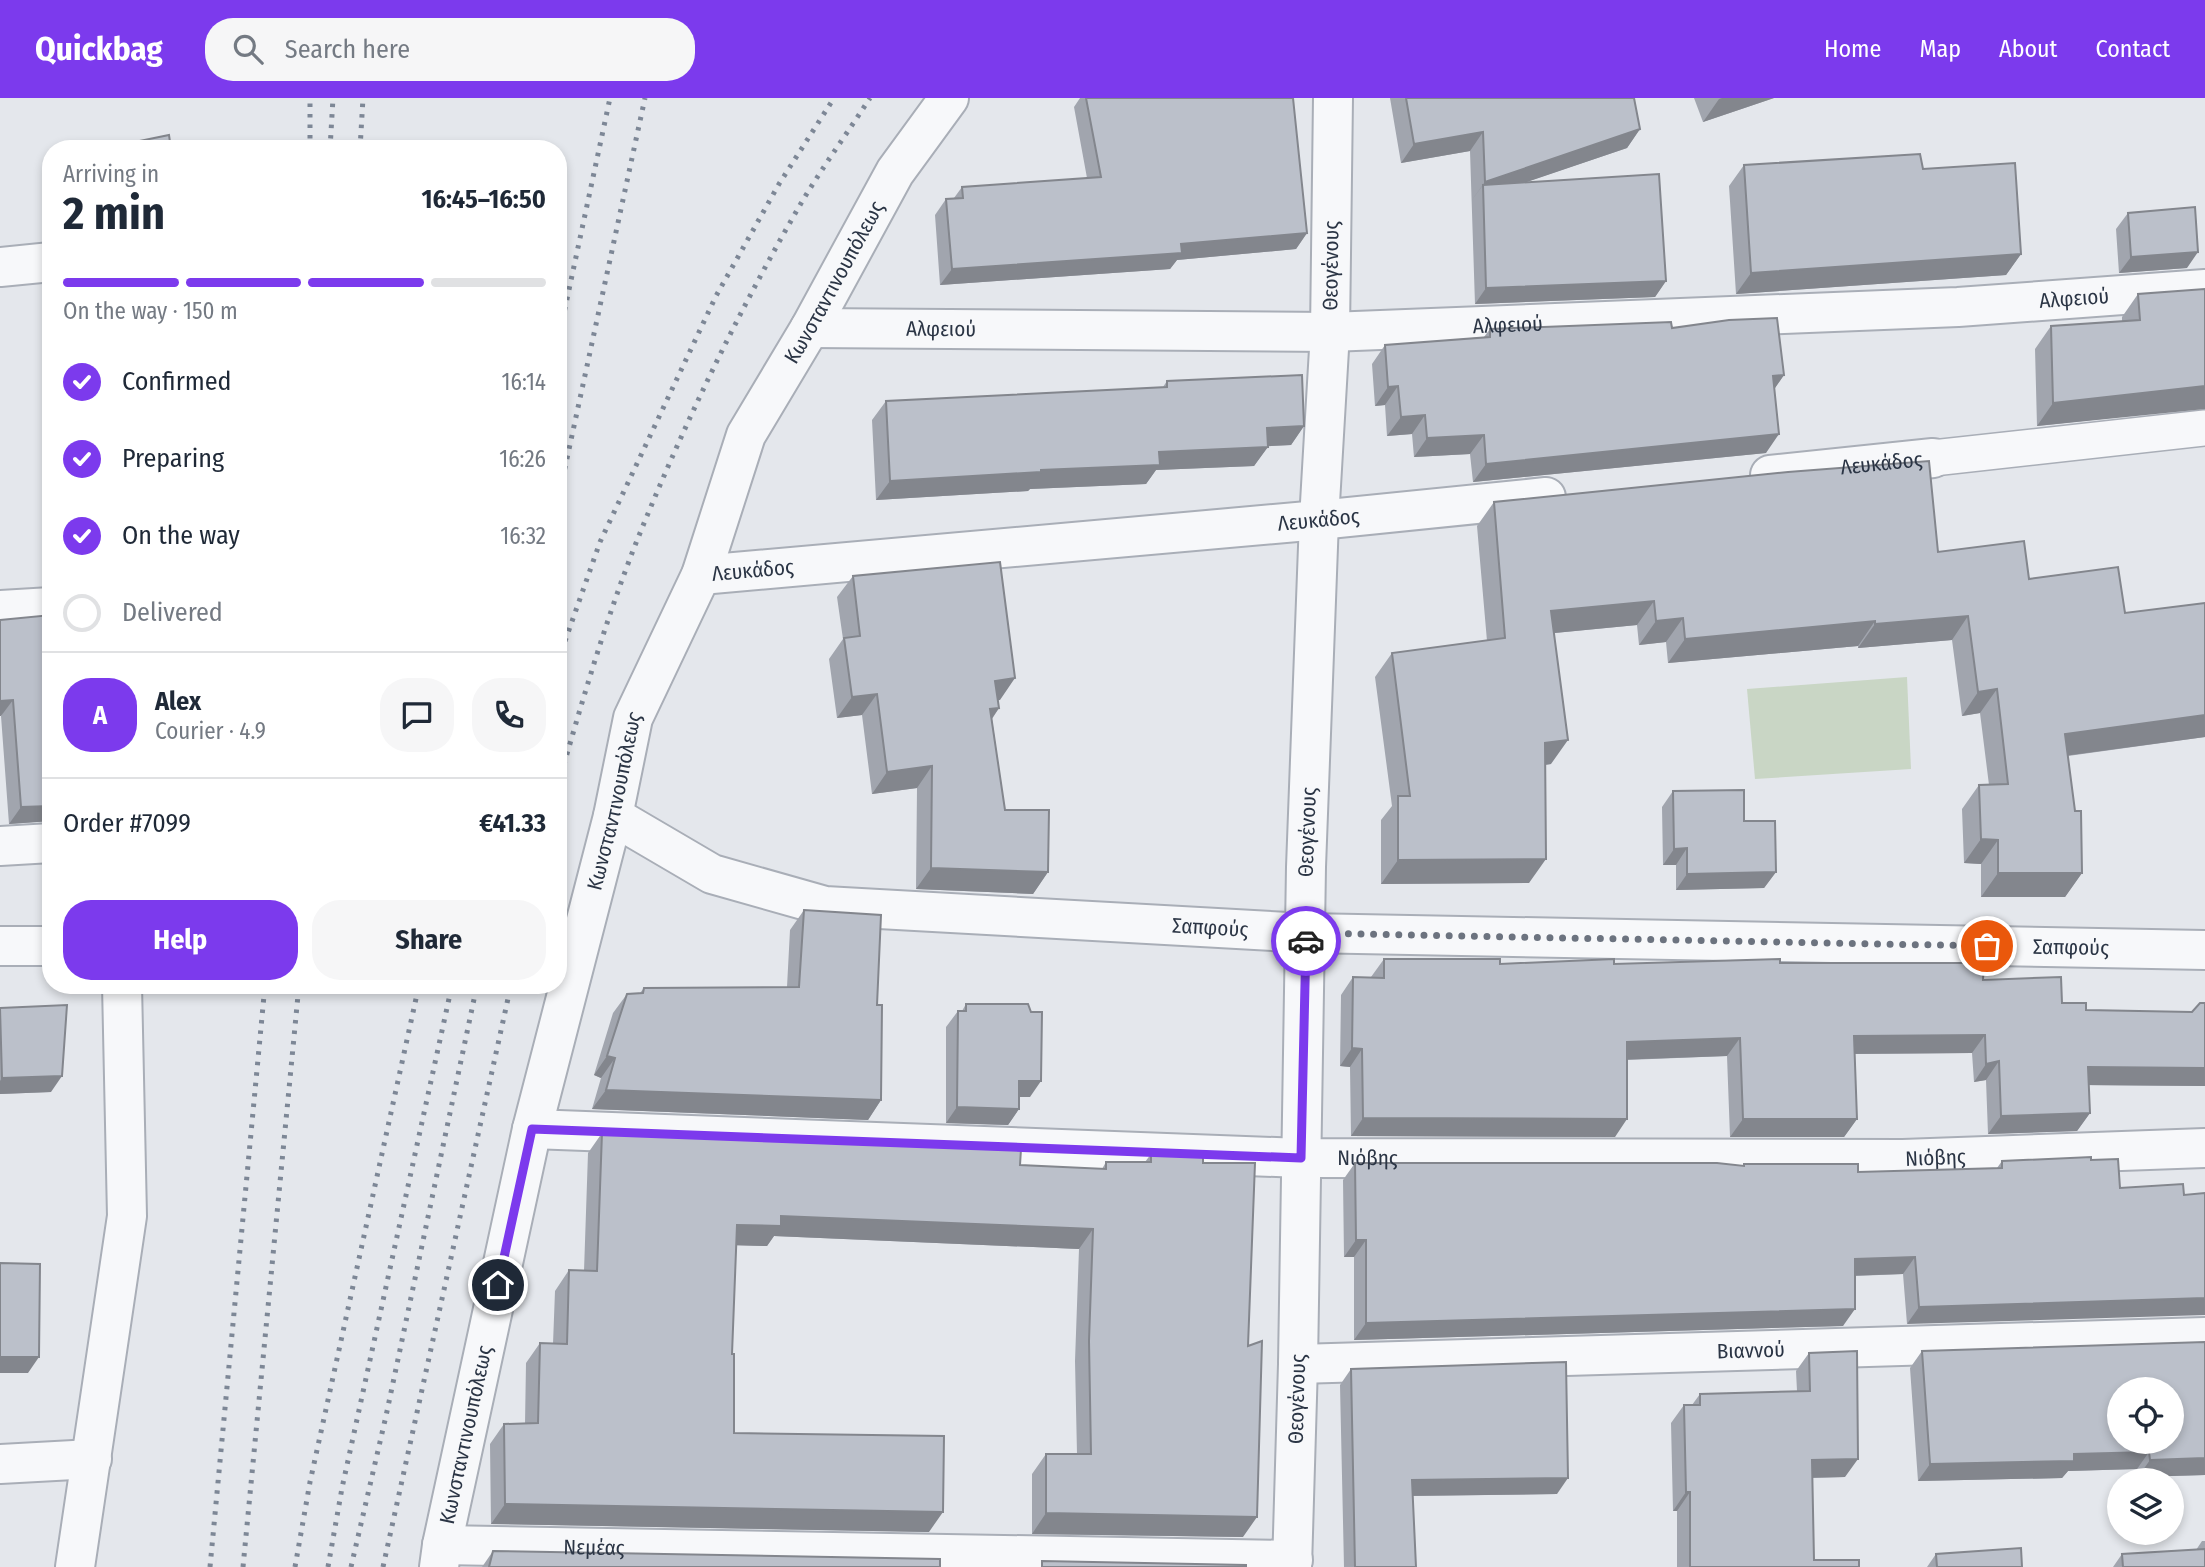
<!DOCTYPE html>
<meta charset="utf-8">
<style>
body{margin:0;font-family:"Fira Sans Condensed",sans-serif;background:#f6f6f7;color:#1f2937;height:100vh;display:flex;flex-direction:column;font-size:26px;white-space:nowrap}
*{box-sizing:border-box;margin:0}
p{font-size:23px;color:#747a83}
.icon{flex:none;width:38px;height:38px;fill:none;stroke:currentColor;stroke-width:2;stroke-linecap:round;stroke-linejoin:round}
.map{position:relative;flex:1;overflow:hidden}
.sheet{position:absolute;left:42px;top:42px;width:525px;height:854px;display:flex;flex-direction:column;background:#fff;border-radius:28px;box-shadow:0 4px 10px #0003}
.sheet>*{flex:none}
.controls{position:absolute;left:2107px;top:1279px;display:grid;gap:14px}
.controls a{display:grid;place-items:center;width:77px;height:77px;border-radius:50%;background:#fff;box-shadow:0 4px 10px #0003;font-size:35px}
.pin{position:absolute;display:grid;place-items:center;width:60px;height:60px;color:#fff;margin:-30px;border:4px solid #fff;border-radius:50%;box-shadow:0 2px 7px #0007}
.courier{position:absolute;display:grid;place-items:center;width:70px;height:70px;margin:-35px;border:5px solid #7c3aed;border-radius:50%;background:#fff;color:#222;box-shadow:0 2px 9px #0007}
.head em{font-style:normal;font-weight:700}
.head div{display:flex;flex-direction:column-reverse}
.head{display:flex;align-items:center;justify-content:space-between;height:119px;padding:0 21px}
h1{font-size:46px;font-weight:700;line-height:52px}
.bar{display:grid;grid-template-columns:repeat(4,1fr);gap:10px 7px;align-content:center;height:84px;padding:0 21px}
.bar i{height:9px;border-radius:5px;background:#e0e1e3}
.bar .current{background:#7c3aed}
.bar p{grid-column:span 4}
.line{display:flex;align-items:center;gap:18px;padding:0 21px;border-top:2px solid #e0e1e3}
.line div{flex:1}
.round{display:grid;place-items:center;flex:none;width:74px;height:74px;border-radius:28px;background:#f6f6f7}
ol{padding:0 21px;list-style:none}
li{display:flex;align-items:center;gap:21px;height:77px}
li p{margin-inline-start:auto}
li .icon{padding:7px;border-radius:50%;background:#7c3aed;color:#fff;stroke-width:4}
li:last-child{color:#747a83}
li i{width:38px;height:38px;border:4px solid #e0e1e3;border-radius:50%}
.action{display:flex;gap:14px;margin-top:auto;padding:14px 21px}
.action a{flex:1;height:80px;border-radius:28px;background:#7c3aed;color:#fff;font-size:28px;font-weight:700;line-height:80px;text-align:center}
.action a+a{background:#f6f6f7;color:#1f2937}
header{display:flex;align-items:center;gap:42px;box-sizing:border-box;height:98px;padding:0 35px;background:#7c3aed;color:#fff}
header strong{font-size:33px}
nav{display:flex;gap:38px;margin-inline-start:auto;font-size:24px}
.search{width:490px;height:63px;background:#f6f6f7;display:flex;align-items:center;gap:18px;box-sizing:border-box;padding:0 24px;border-radius:28px;color:#747a83;font-size:26px}
.map>svg:first-child{display:block}
</style>
<header>
<strong>Quickbag</strong>
<div class="search"><svg class="icon" aria-label="search" viewBox="0 0 24 24"><circle cx="10" cy="10" r="6"/><path d="M15 15l6 6"/></svg>Search here</div>
<nav><a>Home</a><a>Map</a><a>About</a><a>Contact</a></nav>
</header>
<div class="map">
<svg width="2205" height="1469" viewBox="0 0 2205 1469">
<rect width="100%" height="100%" fill="#e4e7ec"/>
<!-- green -->
<path fill="#c9d6c5" d="M1907 579 1911 671 1755 681 1747 591Z"/>
<g fill="none" stroke-linecap="round" stroke-linejoin="round">
<!-- pedestrian casing -->
<g stroke="#a9aeb7" stroke-width="38">
<path id="pedestrian" d="M1933 360 2205 330"/>
</g>
<!-- minor casing -->
<g stroke="#a9aeb7" stroke-width="42">
<g id="minor">
<path d="M0 169 51 164"/>
<path id="s1" d="M810 230 1330 234 1958 209 2205 191"/>
<path id="s2" d="M1770 377 1933 360"/>
<path id="s3" d="M701 477 1319 422 1546 399"/>
<path id="s4" d="M613 718 712 776 825 808 1306 835 2205 852"/>
<path d="M0 748 51 745"/>
<path d="M0 848H51"/>
<path id="s5" d="M532 1031 1301 1060 1903 1061 2205 1050"/>
<path id="s6" d="M1298 1266 2205 1239"/>
<path d="M0 1366 92 1361"/>
<path id="s7" d="M442 1447 1293 1462"/>
<path id="s8" d="M1292 1469 1298 1266 1306 769 1319 422 1330 234 1333 0"/>
</g>
</g>
<!-- tertiary casing -->
<g stroke="#a9aeb7" stroke-width="42">
<g id="tertiary">
<path d="M0 512 51 509"/>
<path d="M75 1469 127 1118 122 887"/>
<path id="s9" d="M439 1469 442 1447 532 1031 613 718 633 620 701 477 746 337 810 230 895 74 949 0"/>
</g>
</g>
<!-- pedestrian -->
<use href="#pedestrian" stroke="#f7f8fa" stroke-width="35"/>
<!-- minor -->
<use href="#minor" stroke="#f7f8fa" stroke-width="38"/>
<!-- tertiary -->
<use href="#tertiary" stroke="#f7f8fa" stroke-width="38"/>
<!-- rail -->
<path stroke="#7d8796" stroke-width="5" stroke-dasharray="3.5 7" stroke-linecap="butt" d="M310 51V0
M330 51 333 0
M360 51 363 0
M558 243 610 0
M558 402 645 0
M558 563 600 444 716 198 779 86 834 0
M558 687C582 604 606 520 638 440 684 326 741 208 803 102 824 67 848 34 870 0
M210 1469 265 887
M243 1469 299 887
M295 1469 310 1384 419 887
M328 1469 342 1390 452 887
M351 1469 386 1318 477 887
M383 1469 511 887"/>
</g>
<!-- wall -->
<path fill="#a1a5ae" d="M1080 0H1293L1307 135 1296 151 1177 162 1170 171 940 187 935 117 946 101 954 100 962 89 1087 80 1074 9Z
M1390 0H1634L1640 31 1627 50 1526 84 1666 183 1655 199 1475 206 1470 53 1401 65Z
M1694 0H1774L1703 24Z
M1744 67 1923 71 2021 156 2006 177 1736 196 1729 88Z
M2128 115 2187 170 2119 175 2116 131Z
M2138 196 2203 310 2037 328 2035 251 2051 228 2122 224V219Z
M1672 230 1784 277 1774 291 1766 355 1473 384 1470 356 1414 359 1412 336 1387 338 1385 307 1375 308 1372 266 1385 247 1484 239 1490 231Z
M1167 283 1304 328 1291 347 1268 348 1254 368 1156 372 1146 386 1030 391 1028 393 876 402 872 322 886 303 1163 289Z
M1494 404 1938 454 2029 481 2125 515 2205 639 2068 658 2082 775 2065 799H1981V766L1964 765 1962 711 1979 687H1989L1980 615 1962 618 1952 542 1858 550V548L1668 565 1666 544 1639 547 1637 527 1554 535 1551 666 1545 667 1529 785 1381 786V722L1392 708 1375 579 1392 555 1487 543 1477 428Z
M853 478 1000 602H998L999 610 992 621 1005 712 1048 774 1033 796 916 791 917 690 872 696 862 617 837 620 829 561 843 541 837 499Z
M51 517V723L9 726 1 618Z
M1673 693 1744 723 1776 774 1764 790 1676 792V767H1663L1662 709Z
M804 812 877 907 881 1002 868 1022 592 1011 601 980 594 977 613 915 627 896 640 895 644 890 787 889 790 832Z
M1384 861 1500 866 1780 865 1983 882 2086 912 2192 914 2205 905V988L2089 987 2090 1015 2077 1033 1988 1036 1986 982 1974 984 1972 955 1855 956 1857 1021 1844 1039H1730L1727 958 1627 962 1615 1039 1351 1038 1350 969 1340 968 1341 897 1353 879H1371Z
M966 906 1030 999H1019V1011L1008 1027 946 1025V929L958 913H962Z
M0 910 51 994 0 996Z
M602 1035 1020 1067 1102 1071 1106 1064H1145L1151 1056 1203 1065 1248 1248 1243 1439 1032 1436V1376L1046 1356H1077L1075 1263 1079 1151 774 1138 767 1148 736 1147 732 1256 734 1335 929 1434 491 1426 490 1346 504 1326H525L526 1265 540 1245 553 1246 555 1193 569 1172 584 1173 588 1055Z
M2091 1059 1907 1226 1903 1176 1855 1178 1843 1228 1354 1242V1159H1344L1343 1082 1355 1065 1742 1068 1744 1066 1858 1074 1997 1070 2002 1063Z
M2205 1244V1377L2138 1379 2137 1371 2068 1373 2062 1380 1918 1383 1910 1270 1922 1253Z
M1809 1255 1845 1379 1812 1380 1814 1462 1859 1469H1677V1413H1673L1671 1325 1684 1307H1692L1700 1296 1797 1293 1796 1273Z
M1351 1271 1557 1396 1413 1398 1416 1469H1344L1340 1287Z
M2202 1443H2205V1469H2113L2122 1456 2196 1452Z
M493 1453 940 1469H482Z
M1936 1456 2022 1469H1927Z"/>
<!-- shaded-wall -->
<path fill="#83868d" d="M1722 0H1774L1703 24 1719 1Z
M1640 31 1627 50 1483 99V87L1471 103 1485 84Z
M1483 34 1470 53 1401 65 1414 46Z
M1307 135 1296 151 1177 162 1170 171 940 187 952 171 1181 146Z
M2198 154 2187 170 2119 175 2131 159Z
M2021 156 2006 177 1736 196 1751 175Z
M1666 183 1655 199 1475 206 1486 190Z
M1784 277 1771 296 1773 278Z
M1398 288 1385 307 1375 308 1388 289Z
M2205 288V311L2037 328 2053 305Z
M1425 317 1412 336 1387 338 1401 319Z
M1304 328 1291 347 1253 349 1267 330Z
M1779 336 1766 355 1473 384 1486 366Z
M1484 337 1470 356 1414 359 1427 340Z
M1268 349 1254 368 1156 372 1146 386 1030 391 1028 393 876 402 890 383 1041 372 1159 354Z
M1654 503 1637 527 1534 537 1551 513Z
M1968 518 1952 542 1858 550 1875 526Z
M1683 520 1666 544 1639 547 1656 523Z
M1875 523 1858 548 1668 565 1685 541Z
M1015 580 1000 602 980 605 995 583Z
M1997 591 1980 615 1962 618 1978 594Z
M877 596 862 617 837 620 852 599Z
M13 602 1 618H0V603Z
M999 610 984 632 990 611Z
M2205 617V639L2049 660 2065 636Z
M1568 642 1551 666 1528 669 1545 645Z
M932 668 917 690 872 696 887 674Z
M51 708V723L9 726 21 709Z
M1981 741 1998 742 1981 766 1964 765Z
M1687 750 1676 767H1663L1674 751Z
M1546 761 1529 785 1381 786 1398 762Z
M931 770 1048 774 1033 796 916 791Z
M1776 774 1764 790 1676 792 1687 776Z
M1998 775H2082L2065 799H1981Z
M1985 937 1972 955 1841 956 1854 938Z
M1740 940 1727 958 1614 962 1627 944Z
M1352 950 1362 951 1350 969 1340 968Z
M607 958 615 960 601 980 594 977Z
M1999 963 1986 982 1974 984 1986 966Z
M2088 969 2205 970V988L2076 987Z
M62 978 51 994 0 996V983L2 980Z
M1019 983H1041L1030 999H1008Z
M606 992 881 1002 868 1022 592 1011Z
M957 1009 1019 1011 1008 1027 946 1025Z
M2090 1015 2077 1033 1988 1036 2001 1018Z
M1363 1020 1627 1021 1615 1039 1351 1038Z
M1743 1021H1857L1844 1039H1730Z
M781 1118 1093 1131 1079 1151 774 1138 767 1148 723 1147 737 1127Z
M1356 1142H1366L1354 1159H1344Z
M1915 1159 1903 1176 1843 1178 1855 1161Z
M2205 1200V1217L1907 1226 1919 1209Z
M1855 1211 1843 1228 1354 1242 1366 1225Z
M0 1259H39L28 1275H0Z
M2149 1354 2137 1371 2068 1373 2062 1380 1918 1383 1930 1366 2074 1356Z
M2205 1360V1377L2138 1379 2150 1362Z
M1858 1361 1845 1379 1799 1380 1812 1362Z
M1568 1380 1557 1396 1401 1398 1412 1382Z
M1686 1394H1690L1677 1413H1673Z
M505 1406 943 1414 929 1434 491 1426Z
M1046 1415 1257 1419 1243 1439 1032 1436Z"/>
<!-- building -->
<path fill="#bbc0ca" stroke="#83868d" stroke-width="2" fill-rule="evenodd" d="M1086 0H1293L1307 135 1181 146 1182 155 952 171 946 101 963 100 962 89 1101 79Z
M1406 0H1634L1640 31 1485 84 1483 34 1414 46Z
M169 37 171 51H105V50Z
M1920 56 1923 71 2015 65 2021 156 1751 175 1744 67Z
M1659 76 1666 183 1486 190 1483 87Z
M2195 109 2198 154 2131 159 2128 115Z
M2205 191V288L2053 305 2051 228 2140 222 2138 196Z
M1777 220 1784 277 1773 278 1779 336 1486 366 1484 337 1427 340 1425 317 1401 319 1398 288 1388 289 1385 247 1490 239V231L1671 224 1672 230 1729 222Z
M1302 277 1304 328 1267 330 1268 349 1159 354 1160 367 1041 372V374L890 383 886 303 1167 289V283Z
M1929 363 1938 454 2024 443 2029 481 2118 469 2125 515 2205 505V617L2065 636 2075 713H2081L2082 775H1998V742L1981 741 1979 687 2008 686 1997 591 1978 594 1968 518 1875 526V523L1685 541 1683 520 1656 523 1654 503 1551 513 1568 642 1545 645 1546 761 1398 762V698H1410L1392 555 1505 540 1494 404 1788 374Z
M1000 464 1015 580 995 583 999 610 990 611 1005 712H1049L1048 774 931 770 932 668 887 674 877 596 852 599 844 540 860 538 853 478Z
M51 517V708L21 709 13 602 0 603V522Z
M1744 692V723H1775L1776 774 1687 776V750L1674 751 1673 693Z
M804 812 881 817 877 907H882L881 1002 606 992 615 960 607 958 627 896 643 895 644 890 799 889Z
M1384 861H1500V866L1614 861V866L1780 861V865H1984L1983 882 2061 879 2062 905H2086V912L2192 914 2200 905H2205V970L2088 969 2090 1015 2001 1018 1999 963 1986 966 1985 937 1854 938 1857 1021H1743L1740 940 1627 944V1021L1363 1020 1362 951 1352 950 1353 879 1384 880Z
M966 906H1028L1031 914H1042L1041 983H1019V1011L957 1009 958 913H966Z
M67 907 62 978 2 980 0 910Z
M602 1035 1021 1051 1020 1067 1106 1071V1064H1151V1056L1203 1058V1065H1255L1248 1248 1262 1243 1257 1419 1046 1415V1356H1091L1089 1243 1093 1131 781 1118V1128L737 1127 732 1256H734V1335L944 1338 943 1414 505 1406 504 1326 538 1325 540 1245 567 1246 569 1172 597 1173Z
M2091 1059V1062L2118 1061 2120 1090 2183 1086 2184 1097 2205 1095V1200L1919 1209 1915 1159 1855 1161V1211L1366 1225V1142H1356L1355 1065H1717L1744 1068V1066H1858V1074L2002 1070V1063Z
M0 1165 40 1166 39 1259H0Z
M2205 1244V1360L2150 1362 2149 1354 2074 1356V1363L1930 1366 1922 1253ZM2119 1292H2172V1344H2119Z
M1857 1253 1858 1361 1812 1362 1814 1462H1859V1469H1690V1394H1686L1684 1307H1700V1296L1810 1293 1809 1255Z
M1566 1264 1568 1380 1412 1382 1416 1469H1355L1351 1271Z
M2021 1450 2022 1469H1937L1936 1456Z
M2205 1451V1469H2123L2122 1456Z
M493 1453 940 1461V1469H489Z
M1042 1463 1246 1467V1469H1042Z"/>
<g fill="none" stroke-linecap="round" stroke-linejoin="round">
<!-- done -->
<path stroke="#6c737f" stroke-width="7" stroke-dasharray="0 12.6" d="M1306 843V835L1987 848"/>
<!-- route -->
<path stroke="#7c3aed" stroke-width="9" d="M498 1187 532 1031 1301 1060 1306 843"/>
</g>
<g text-anchor="middle" dominant-baseline="central" stroke-width="7" stroke-linejoin="round" paint-order="stroke">
<!-- street labels -->
<g font-size="21" fill="#2b3545" stroke="#f4f6f9">
<text stroke="none"><textPath href="#s8" startOffset="1302">Θεογένους</textPath></text>
<text stroke="none"><textPath href="#s9" startOffset="1353">Κωνσταντινουπόλεως</textPath></text>
<text stroke="none"><textPath href="#s1" startOffset="1265">Αλφειού</textPath></text>
<text stroke="none"><textPath href="#s1" startOffset="698">Αλφειού</textPath></text>
<text stroke="none"><textPath href="#s1" startOffset="131">Αλφειού</textPath></text>
<text stroke="none"><textPath href="#s2" startOffset="112">Λευκάδος</textPath></text>
<text stroke="none"><textPath href="#s3" startOffset="620">Λευκάδος</textPath></text>
<text stroke="none"><textPath href="#s3" startOffset="52">Λευκάδος</textPath></text>
<text stroke="none"><textPath href="#s9" startOffset="786">Κωνσταντινουπόλεως</textPath></text>
<text stroke="none"><textPath href="#s8" startOffset="735">Θεογένους</textPath></text>
<text stroke="none"><textPath href="#s4" startOffset="618">Σαπφούς</textPath></text>
<text stroke="none"><textPath href="#s4" startOffset="1479">Σαπφούς</textPath></text>
<text stroke="none"><textPath href="#s5" startOffset="836">Νιόβης</textPath></text>
<text stroke="none"><textPath href="#s5" startOffset="1404">Νιόβης</textPath></text>
<text stroke="none"><textPath href="#s6" startOffset="453">Βιαννού</textPath></text>
<text stroke="none"><textPath href="#s8" startOffset="168">Θεογένους</textPath></text>
<text stroke="none"><textPath href="#s9" startOffset="135">Κωνσταντινουπόλεως</textPath></text>
<text stroke="none"><textPath href="#s7" startOffset="152">Νεμέας</textPath></text>
</g>
</g>
</svg>
<div class="controls">
<a><svg class="icon" aria-label="locate" viewBox="0 0 24 24"><circle cx="12" cy="12" r="6"/><path d="M12 2v4M12 18v4M2 12h4M18 12h4"/></svg></a>
<a><svg class="icon" aria-label="layers" viewBox="0 0 24 24"><path d="M12 4l9 5-9 5-9-5zM3 14l9 5 9-5"/></svg></a>
</div>
<div class="pin" style="left:1987px;top:848px;background:#ea580c"><svg class="icon" aria-label="bag" viewBox="0 0 24 24"><path d="M5 8h14l-1 12H6zM9 8a3 3 0 0 1 6 0"/></svg></div>
<div class="pin" style="left:498px;top:1187px;background:#1f2937"><svg class="icon" aria-label="home" viewBox="0 0 24 24"><path d="M3 11l9-7 9 7M6 9v11h12V9"/></svg></div>
<div class="courier" style="left:1306px;top:843px"><svg class="icon" aria-label="car" viewBox="0 0 24 24"><path d="M5 17H2v-5l4-1 3-4h7l3 4 3 1v5h-3M9 17h6M6 11h13"/><circle cx="7" cy="17" r="2"/><circle cx="17" cy="17" r="2"/></svg></div>
<section class="sheet">
<div class="head"><div><h1>2 min</h1><p>Arriving in</p></div><em>16:45–16:50</em></div>
<div class="bar"><i class="current"></i><i class="current"></i><i class="current"></i><i></i><p>On the way · 150 m</p></div>
<ol>
<li><svg class="icon" aria-label="check" viewBox="0 0 24 24"><path d="M5 12l5 5 9-10"/></svg>Confirmed<p>16:14</p></li>
<li><svg class="icon" aria-label="check" viewBox="0 0 24 24"><path d="M5 12l5 5 9-10"/></svg>Preparing<p>16:26</p></li>
<li><svg class="icon" aria-label="check" viewBox="0 0 24 24"><path d="M5 12l5 5 9-10"/></svg>On the way<p>16:32</p></li>
<li><i></i>Delivered</li>
</ol>
<div class="line" style="height:126px"><b class="round" style="background:#7c3aed;color:#fff">A</b><div><b>Alex</b><p>Courier · 4.9</p></div><a class="round"><svg class="icon" aria-label="chat" viewBox="0 0 24 24"><path d="M4 5h16v11H9l-5 4z"/></svg></a><a class="round"><svg class="icon" aria-label="phone" viewBox="0 0 24 24"><path d="M5 4h4l2 5-3 2q2 4 5 5l2-3 5 2v4C11 20 4 13 5 4z"/></svg></a></div>
<div class="line" style="height:91px"><div>Order #7099</div><b>€41.33</b></div>
<div class="action"><a>Help</a><a>Share</a></div>
</section>
</div>
